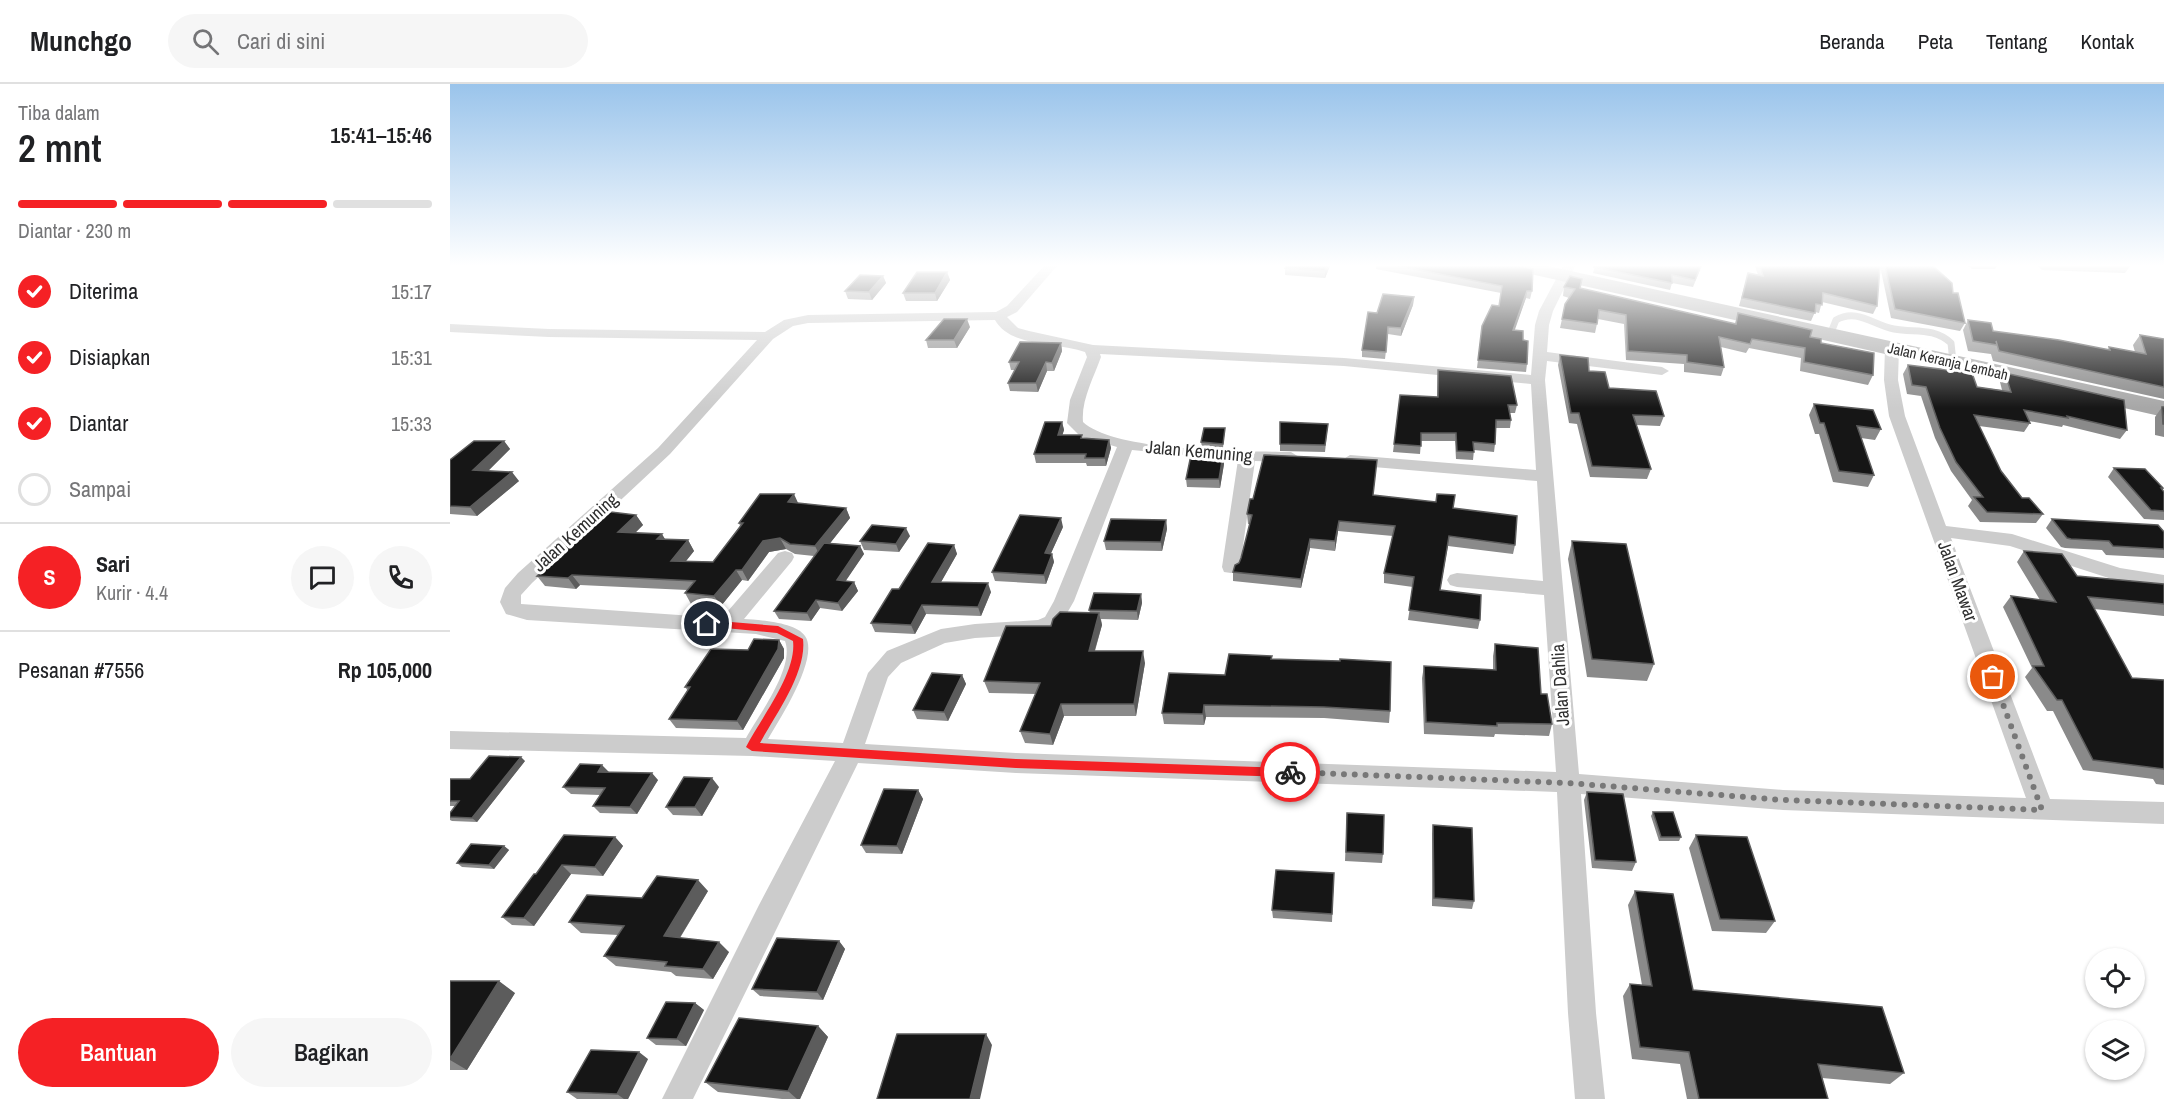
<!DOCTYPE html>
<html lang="id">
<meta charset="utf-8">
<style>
body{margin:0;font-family:"Archivo Narrow",sans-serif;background:#f6f6f6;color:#202124;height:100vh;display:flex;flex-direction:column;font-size:22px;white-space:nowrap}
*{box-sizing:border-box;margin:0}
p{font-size:20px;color:#757577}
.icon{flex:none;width:33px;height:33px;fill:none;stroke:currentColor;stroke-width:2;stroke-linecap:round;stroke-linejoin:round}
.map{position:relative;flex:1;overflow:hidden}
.panel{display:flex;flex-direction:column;background:#fff;width:450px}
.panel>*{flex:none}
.buttons{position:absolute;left:1635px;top:864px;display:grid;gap:12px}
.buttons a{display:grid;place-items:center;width:60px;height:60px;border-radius:50%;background:#fff;box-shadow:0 2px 4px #0004;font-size:30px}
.pin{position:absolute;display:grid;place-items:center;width:51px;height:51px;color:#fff;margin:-26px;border:3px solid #fff;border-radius:50%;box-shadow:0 2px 6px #0007}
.courier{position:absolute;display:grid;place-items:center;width:60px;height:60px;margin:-30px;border:4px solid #f52125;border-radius:50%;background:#fff;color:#222;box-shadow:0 2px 8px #0007}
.headline em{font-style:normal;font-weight:600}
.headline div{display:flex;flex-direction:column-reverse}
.headline{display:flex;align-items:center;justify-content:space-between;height:102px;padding:0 18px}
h1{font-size:39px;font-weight:600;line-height:45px}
.bar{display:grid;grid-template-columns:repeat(4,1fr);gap:9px 6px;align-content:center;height:72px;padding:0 18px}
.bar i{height:8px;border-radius:4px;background:#e0e0e0}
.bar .current{background:#f52125}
.bar p{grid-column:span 4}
.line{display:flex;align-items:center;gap:15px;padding:0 18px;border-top:2px solid #e0e0e0}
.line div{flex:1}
.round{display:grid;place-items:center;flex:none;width:63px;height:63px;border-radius:32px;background:#f6f6f6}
ol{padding:0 18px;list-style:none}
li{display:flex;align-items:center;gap:18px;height:66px}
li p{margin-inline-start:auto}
li .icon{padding:6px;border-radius:50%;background:#f52125;color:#fff;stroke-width:4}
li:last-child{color:#757577}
li i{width:33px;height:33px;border:3px solid #e0e0e0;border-radius:50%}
.action{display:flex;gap:12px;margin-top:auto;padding:12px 18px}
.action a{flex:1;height:69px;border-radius:36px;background:#f52125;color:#fff;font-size:24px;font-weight:600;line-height:69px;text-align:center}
.action a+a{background:#f6f6f6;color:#202124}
header{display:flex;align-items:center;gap:36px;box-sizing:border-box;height:84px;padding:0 30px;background:#fff;border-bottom:2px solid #e0e0e0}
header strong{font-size:28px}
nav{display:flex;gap:33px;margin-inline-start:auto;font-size:21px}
.search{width:420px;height:54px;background:#f6f6f6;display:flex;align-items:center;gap:15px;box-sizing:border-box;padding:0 21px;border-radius:33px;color:#757577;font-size:22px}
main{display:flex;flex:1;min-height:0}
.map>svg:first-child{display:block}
</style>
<header>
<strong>Munchgo</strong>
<div class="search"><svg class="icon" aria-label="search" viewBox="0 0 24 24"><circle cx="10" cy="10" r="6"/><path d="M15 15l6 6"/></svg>Cari di sini</div>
<nav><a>Beranda</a><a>Peta</a><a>Tentang</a><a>Kontak</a></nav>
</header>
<main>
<section class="panel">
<div class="headline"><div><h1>2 mnt</h1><p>Tiba dalam</p></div><em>15:41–15:46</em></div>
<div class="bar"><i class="current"></i><i class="current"></i><i class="current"></i><i></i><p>Diantar · 230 m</p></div>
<ol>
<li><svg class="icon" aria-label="check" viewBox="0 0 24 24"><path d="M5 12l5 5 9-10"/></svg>Diterima<p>15:17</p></li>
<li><svg class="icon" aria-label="check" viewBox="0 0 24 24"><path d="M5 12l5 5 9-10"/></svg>Disiapkan<p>15:31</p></li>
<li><svg class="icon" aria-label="check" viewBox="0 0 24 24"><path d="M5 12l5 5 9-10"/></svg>Diantar<p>15:33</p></li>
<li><i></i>Sampai</li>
</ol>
<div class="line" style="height:108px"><b class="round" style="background:#f52125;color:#fff">S</b><div><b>Sari</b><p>Kurir · 4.4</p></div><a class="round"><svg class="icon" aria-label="chat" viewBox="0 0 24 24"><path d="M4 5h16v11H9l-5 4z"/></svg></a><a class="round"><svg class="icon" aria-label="phone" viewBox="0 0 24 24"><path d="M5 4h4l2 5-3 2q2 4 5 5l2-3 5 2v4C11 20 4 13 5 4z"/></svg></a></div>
<div class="line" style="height:78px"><div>Pesanan #7556</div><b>Rp 105,000</b></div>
<div class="action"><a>Bantuan</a><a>Bagikan</a></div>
</section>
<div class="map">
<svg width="1714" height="1015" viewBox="0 0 1714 1015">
<rect width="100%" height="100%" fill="#fff"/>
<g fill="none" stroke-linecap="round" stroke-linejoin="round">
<!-- lane -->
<path stroke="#ccc" stroke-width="7" d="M1380 251 1386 236C1407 224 1423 241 1444 245 1465 249 1483 243 1501 259L1503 278"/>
<!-- street -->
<path fill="#ccc" fill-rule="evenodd" d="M594 182H607L567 228 557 233 568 244 579 247 643 261 894 274 1081 291 1085 241 1089 227 1113 182H1125L1103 227 1099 241 1097 268 1212 283 1219 287 1212 291 1097 277 1095 296 1129 690 1333 706 1576 714 1439 332 1434 296 1435 264 1437 261H1447L1449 264 1448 296 1455 332 1496 442 1562 450 1670 484 1714 491V505L1668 497 1560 462 1501 454 1600 715 1714 718V740L1333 726 1131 710 1146 929 1155 1015H1125L1118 929 1107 708 566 689 408 679 243 1015H212L309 821 385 677 302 672 0 665V647L296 654C309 631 345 583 335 557L306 550 77 536 56 530 50 518 55 504 68 489 208 364 307 256 99 253 0 248V240L99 245 315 248 334 236 358 231 546 228 557 222ZM545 236C561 264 608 258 635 268L637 273 620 316 617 339 630 352 667 363 604 517 595 533 588 536 525 540 491 545 437 567 418 589 393 659 318 655C330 635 370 573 355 552 346 538 309 536 294 535L342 477 344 473 342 469 335 467 328 469 272 534 71 520V511L82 499 220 370 323 255 343 242 358 239ZM650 270 894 282 1081 300 1086 386 900 371 892 376 900 381 1087 397 1093 497 1007 489 1000 491 997 496 1000 501 1007 503 1094 511 1106 688 566 669 415 660 438 593 451 579 495 559 525 554 591 550 609 543 624 517 682 366 788 376 772 483 774 488 781 489 788 488 790 483 805 377 841 378 849 373 841 368C794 367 665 368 633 338 631 316 644 293 651 273Z"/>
<!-- primary -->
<path fill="#a7a7a7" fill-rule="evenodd" d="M1062 182H1098L1714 317V333L1072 188 1065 186Z"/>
</g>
<!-- wall -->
<path fill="#8a8a8a" d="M880 182 875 194 835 191V184Z
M926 182H1069L1082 207 1080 215 1076 214 1064 246 1073 256 1077 280 1076 288 1027 284 1032 242 1049 222 1051 209 926 185Z
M1145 182 1250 186 1243 203 1222 199 1220 206 1143 189Z
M1305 182H1483L1503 209 1515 239 1510 247 1441 234 1430 182 1427 222 1423 230 1372 218 1369 229 1365 228 1361 237 1289 222 1298 189 1308 191Z
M1518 182H1547L1545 185H1522Z
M1588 182H1680L1675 189 1592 186Z
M497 188 500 196 487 217H456L453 209Z
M433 192 436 199 422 216 398 215 395 207Z
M1114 203 1130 204 1285 240 1288 229 1360 253 1423 291 1418 301 1350 287 1351 274 1299 264 1296 269 1271 263 1274 283 1271 292 1234 288V280L1176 276 1174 240 1148 235 1145 249 1110 244 1112 235 1119 214 1113 212Z
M964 213 963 221 951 252 938 250 935 275 912 273V266L927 229Z
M1518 236 1543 247 1658 266 1659 263 1685 268 1683 261 1690 251 1714 255V315L1543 277 1541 270 1518 267 1513 246Z
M520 243 507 264H478L476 256Z
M611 259 612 267 604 287H597L588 308 560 307 558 299 565 286H561L559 278Z
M1110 271 1139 287 1159 304 1214 332 1210 342 1186 341 1201 385 1197 395 1140 393 1127 340 1119 339 1108 281Z
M1458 281 1527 303 1552 306 1550 298 1555 289 1677 346 1670 355 1613 341 1612 343 1579 337 1580 339 1574 348 1529 342 1551 387 1572 414 1593 430 1586 439 1530 438 1518 422 1522 416 1501 387 1485 354 1471 312 1457 310 1453 290Z
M988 286 1067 321 1065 329H1060L1061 336 1060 344H1045V360L1044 368 1024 366 1023 376 1006 375 1005 357H971L970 370 943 368 944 360 987 313Z
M1364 320 1431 345 1425 356 1411 354 1424 391 1418 403 1383 398 1369 350H1365L1359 331Z
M1712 323H1714V353L1705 351V333Z
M612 338 614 346 612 351 633 354 659 356 661 364 656 382H637L636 379H586L584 370Z
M830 338 878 340 875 368 830 367Z
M775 344 773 364 752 363 751 358Z
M54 357 60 365 38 387 69 397 27 432 0 430V376Z
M773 371 774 380 770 404 737 403 736 395Z
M1664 384 1713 404 1712 406 1714 408V436L1694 435 1658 393Z
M924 411 1003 424 1065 461 1063 470 998 462 990 506 1030 536 1028 545 958 536 963 503 934 499V489L943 452 888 447 885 467 860 464 851 504 783 497V488L789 479 791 474 800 440H798L797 430 803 415Z
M348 419 396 424 400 434 380 459 410 462 414 470 395 497 404 498 408 507 392 527 370 524 361 537 329 535 324 527 364 472 345 470 336 465 319 468 298 497 292 496 271 522 241 520 235 509 237 506 130 501 126 505 95 502 87 492 186 431 193 441 185 449 215 455 238 456 244 467 236 477 263 478 290 442 289 439Z
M1602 435 1714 448V474L1656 471 1652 466 1615 464 1611 463 1596 444Z
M716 436 717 445 712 467 656 466 654 457Z
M613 443 601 469 602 470 604 478 596 500 545 497 542 488Z
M460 452 449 468 414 466 410 457Z
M1122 457 1204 580 1197 597 1137 593 1118 475Z
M504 461 507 470 491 498 541 508 531 532 476 530 465 550 425 548 421 539 449 505Z
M1574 467 1627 492 1714 500V532L1644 525 1682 594 1714 596V701L1706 700 1703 695 1633 686 1603 627H1597L1575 593 1582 584 1553 523 1561 512 1590 516 1567 478Z
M691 510 692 519 688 536 651 535 652 541 645 567 695 579 686 632H614L603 661 575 659 570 647 586 610 539 609 534 597 601 542 640 529 639 526Z
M329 556 334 565V574L293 646 226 644 219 635 238 607 235 603 298 566Z
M1045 560 1091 610 1102 640 1099 652 1045 650 1044 653 974 650 972 594 974 582 1043 586V572Z
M822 575 940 627 939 639 874 634 756 633 754 641 714 640 712 629 775 591Z
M512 591 516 600 498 637 467 635 463 626Z
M75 677 27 738 2 737 0 736V729L6 722H0V695H20Z
M158 688 208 696 187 730 150 729 143 722 150 711 121 710 113 703Z
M269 703 252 732 223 731 216 723Z
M468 706 473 715 452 770 416 769 411 761Z
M1137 708 1186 778 1182 787 1142 784 1134 716Z
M1203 728 1231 753 1229 757H1209L1201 732Z
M897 729 933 770 932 779 895 777Z
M983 741 1024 817 1022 825 982 822V750Z
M1246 751 1325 837 1316 849 1262 847 1239 764Z
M165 753 173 762 153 792 121 790 84 842 62 841 52 833 86 790Z
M54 762 59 766 44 785 12 783 7 779Z
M884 789 882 838 823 834 822 826Z
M258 807 230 854 279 868 263 895 226 892 221 888 166 882 154 872 168 851 131 849 119 838 192 814Z
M1185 807 1243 906 1454 989 1440 1000 1372 994 1378 1015H1237L1230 980 1182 975 1173 912 1180 900 1192 901 1178 821Z
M389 857 395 865 373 916 310 912 302 905Z
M0 897 65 909 17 986H0Z
M245 919 254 926 236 962 206 961 197 954Z
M368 942 378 953 350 1015H332L268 1008 255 998Z
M198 975 178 1015H127L117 1008Z"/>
<!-- shaded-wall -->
<path fill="#5c5c5c" d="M877 182H880L875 194V187Z
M497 188 500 196 487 217 485 209Z
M433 192 436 199 422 216 419 208Z
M1077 207 1076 214 1062 254 1063 246Z
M964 213 963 221 951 252V244Z
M517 235 520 243 507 264 504 256Z
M611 259 612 267 604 287 602 279Z
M596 278 597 287 588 308 586 299Z
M612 338 614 346 610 359 608 351Z
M659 356 661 364 656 382 655 374Z
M54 357 60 365 30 395 23 386Z
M773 371 774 380 770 404 769 395Z
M62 388 69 397 27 432 20 423Z
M344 410 349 421 338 418Z
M396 424 400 434 370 472 365 462Z
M186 431 193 441 175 459 168 448Z
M611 434 613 443 597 478 595 469Z
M716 436 717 445 712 467 711 458Z
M889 437 888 447 885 467V457Z
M456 444 460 452 449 468 446 460Z
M212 450 218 460 207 455Z
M330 454 336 465 319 468 298 497 292 486 313 457Z
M860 455V464L851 504V495Z
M238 456 244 467 228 487 221 477Z
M504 461 507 470 486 507 482 498Z
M410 462 414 470 391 504 387 496Z
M602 470 604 478 596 500 594 491Z
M286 486 292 496 271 522 264 512Z
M122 491 130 501 126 505 118 494Z
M404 498 408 507 392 527 388 519Z
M538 499 541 508 531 532 528 523Z
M691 510 692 519 688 536 687 527Z
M366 516 370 524 361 537 357 529Z
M472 521 476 530 465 550 461 541Z
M649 529 652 541 641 579 639 567Z
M329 556 334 565V574L293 646 287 637Z
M693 567 695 579 686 632 684 620Z
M512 591 516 600 498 637 494 628Z
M611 620 614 632 603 661 600 650Z
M754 621 756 633 754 641 753 630Z
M71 673 75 677 27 738 22 734Z
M152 681 159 688H148Z
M202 689 208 696 187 730 180 723Z
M262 694 269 703 252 732 245 723Z
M468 706 473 715 452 770 447 762Z
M165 753 173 762 153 792 145 783Z
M54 762 59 766 44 785 39 781Z
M112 781 121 790 84 842 74 834Z
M248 796 258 807 224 863 214 852Z
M389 857 395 865 373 916 367 908Z
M269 858 279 868 263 895 253 885Z
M49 897 65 909 17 986 0 976V975Z
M245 919 254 926 236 962 227 955Z
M368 942 378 953 350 1015H347L338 1007Z
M536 950 542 961 530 1015H520Z
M189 968 198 975 178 1015H174L167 1010Z"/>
<!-- building -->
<path fill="#161616" stroke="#5c5c5c" stroke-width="1.5" d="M836 182H877L875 187 835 184Z
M948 182H1069L1083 185 1082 207H1077L1063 246 1073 247V256L1078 257 1077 280 1028 276 1032 242 1042 221 1049 222 1052 202Z
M1145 182H1251L1245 196 1222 191V199L1144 183Z
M1310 182H1430L1427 222 1373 209 1372 221 1366 220 1365 229 1292 214 1298 189 1313 192Z
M1435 182H1483L1502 199 1503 209H1508L1515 239 1445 225Z
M467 188H497L485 209H453Z
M410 191 433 192 419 208 395 207Z
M1120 192 1132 195 1130 204 1286 240 1288 229 1362 246 1360 253 1371 255V259L1424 269 1423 291 1354 278 1355 264 1302 255 1300 260 1269 253 1274 283 1237 278V271L1178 267 1176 231 1149 226 1147 240 1112 235 1115 220 1125 205 1114 203Z
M933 210 964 213 951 244 938 243 936 268 912 266 918 228 927 229Z
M494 235H517L504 256H476Z
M1518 236 1541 239 1543 247 1609 256 1660 266 1659 263 1696 270 1690 251 1714 255V303L1549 267 1546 257 1547 261 1523 257Z
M570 258 611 259 602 279 596 278 586 299H558L569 278H559Z
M1110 271 1138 274 1139 287 1155 288 1159 304 1206 307 1214 332 1183 331 1201 385 1142 382 1129 329H1121Z
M1458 281 1522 289 1527 303 1561 308 1555 289 1674 316 1677 346 1617 332 1618 334 1574 326 1580 339 1524 331 1551 387 1572 414H1579L1593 430 1537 428 1524 413H1533L1506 378 1490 344 1476 303 1462 301Z
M988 286 1061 292 1067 321H1058L1061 336H1046L1045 360 1023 358 1024 368 1007 367 1006 349H971V362L944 360 950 311 988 313Z
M1364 320 1423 326 1431 345 1407 342 1424 391 1389 387 1374 339H1370Z
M1712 323H1714V340H1713Z
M595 338H612L608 351H632L631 354 659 356 655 374H635L636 370H584Z
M830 338 878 340 875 361 830 360Z
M754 344H775L773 360 751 358Z
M24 357H54L23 386 62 388 20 423 0 422V376Z
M749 367 773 371 769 395H736L741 371H748Z
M814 371 927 376 923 411 986 418 987 410 1005 411 1003 424 1067 432 1065 461 999 452 990 506 1031 511 1030 536 959 526 964 493 934 489 945 442 889 437 885 457 860 455 851 495 783 488 785 481 789 479 791 474 802 431 797 430 800 415H803Z
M1664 384 1695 385 1713 404H1711L1714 408V427L1701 426Z
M310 410H344L338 418 396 424 365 462 340 460 330 454 313 457 292 486H286L264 512 235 509 245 497 122 491 118 494 87 492 153 427 186 431 168 448 212 450 207 455 238 456 221 477 263 478 293 439H289Z
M570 431 611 434 595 469 602 470 594 491 542 488Z
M661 435 716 436 711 458 654 457Z
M1602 435 1708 441 1714 448V465L1663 462 1659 457 1621 455 1617 454Z
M422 441 456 444 446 460 410 457Z
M1122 457 1176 460 1204 580 1142 575Z
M374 459 410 462 387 496 404 498 388 519 366 516 357 529 324 527Z
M478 459 504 461 482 498 538 499 528 523 472 521 461 541 421 539 442 505H449Z
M1574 467 1612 470 1627 492 1714 500V520L1638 513 1682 594 1714 596V685L1643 676 1612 616H1607L1583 582H1594L1561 512 1606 518Z
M644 509 691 510 687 527 639 526Z
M610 528 649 529 639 567H693L684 620H611L600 650 570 647 590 599 534 597 556 542H601L603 535Z
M304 555 329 556 328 565 287 637 219 635 240 603H235L261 565 298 566Z
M1045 560 1088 564 1091 610H1097L1102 640 1047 639V642L976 638 974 582 1046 586Z
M779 570 822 572 821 575 890 577V575L941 578 940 627 874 623 754 621 753 630 712 629 719 589 775 591Z
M482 589 512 591 494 628 463 626Z
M39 672 71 673 22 734 0 733V729L9 717H0V695H20Z
M130 680 152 681 148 688 202 689 180 723 143 722 155 704 113 703Z
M234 693 262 694 245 723H216Z
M434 705 468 706 447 762 411 761Z
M1137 708 1173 710 1186 778 1145 776Z
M1203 728H1223L1231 753H1211Z
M897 729 934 731 933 770 896 768Z
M983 741 1022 744 1024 817 984 814Z
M114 751 165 753 145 783 112 781 74 834 52 833 84 790H86Z
M1246 751 1297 753 1325 837 1270 835Z
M21 760 54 762 39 781 7 779Z
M826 786 884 789 882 830 822 826Z
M207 792 248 796 214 852 269 858 253 885 215 882 217 878 154 872 174 842 119 838 137 811 192 814Z
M1185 807 1223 810 1243 906 1432 923 1454 989 1368 980 1378 1015H1249L1239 968 1190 963 1180 900 1202 902Z
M327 854 389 857 367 908 302 905Z
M0 897H49L0 975Z
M216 918 245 919 227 955 197 954Z
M289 934 368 942 338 1007 255 998Z
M447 950H536L520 1015H427Z
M141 966 189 968 167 1010 117 1008Z"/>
<!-- sky -->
<linearGradient id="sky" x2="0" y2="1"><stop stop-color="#9ac4eb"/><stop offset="0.56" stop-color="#fff"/><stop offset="1" stop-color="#fff" stop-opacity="0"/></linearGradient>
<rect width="1714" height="324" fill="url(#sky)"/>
<!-- route -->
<path fill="#f52125" d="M257 536 328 542 353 555C357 588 326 630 310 659L566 675 840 684 846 688 840 693 566 684 302 667 296 663C311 634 347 589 343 557L327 549 254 542 252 540Z"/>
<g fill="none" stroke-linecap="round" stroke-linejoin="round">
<!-- done -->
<path stroke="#787878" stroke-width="6" stroke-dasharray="0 10.8" d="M840 688 1118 699 1333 716 1592 726 1543 593"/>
</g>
<g text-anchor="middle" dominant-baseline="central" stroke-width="6" stroke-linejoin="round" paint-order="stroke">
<!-- far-street labels -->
<g font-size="15" fill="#2f2f2f" stroke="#fff">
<text transform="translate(1498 277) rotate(13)">Jalan Keranja Lembah</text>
</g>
<!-- street labels -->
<g font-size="18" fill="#2f2f2f" stroke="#fff">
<text transform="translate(749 367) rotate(5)">Jalan Kemuning</text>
<text transform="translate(125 448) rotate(-42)">Jalan Kemuning</text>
<text transform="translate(1508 497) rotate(70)">Jalan Mawar</text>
<text transform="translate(1110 601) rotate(-94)">Jalan Dahlia</text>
</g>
</g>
</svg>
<div class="buttons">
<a><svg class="icon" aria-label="locate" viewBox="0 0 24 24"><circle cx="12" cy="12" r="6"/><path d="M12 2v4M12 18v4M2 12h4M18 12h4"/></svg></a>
<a><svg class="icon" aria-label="layers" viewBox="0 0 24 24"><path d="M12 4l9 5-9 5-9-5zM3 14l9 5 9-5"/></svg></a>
</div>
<div class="pin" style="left:1543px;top:593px;background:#ea580c"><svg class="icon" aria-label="bag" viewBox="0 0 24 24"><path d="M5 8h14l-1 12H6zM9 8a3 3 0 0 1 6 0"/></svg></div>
<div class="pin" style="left:257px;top:540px;background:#1f2937"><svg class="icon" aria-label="home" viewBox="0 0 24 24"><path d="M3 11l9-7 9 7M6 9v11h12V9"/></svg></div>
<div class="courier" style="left:840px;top:688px"><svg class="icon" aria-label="bike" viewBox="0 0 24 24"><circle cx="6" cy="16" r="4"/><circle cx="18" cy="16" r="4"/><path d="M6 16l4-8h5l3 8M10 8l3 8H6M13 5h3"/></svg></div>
</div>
</main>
